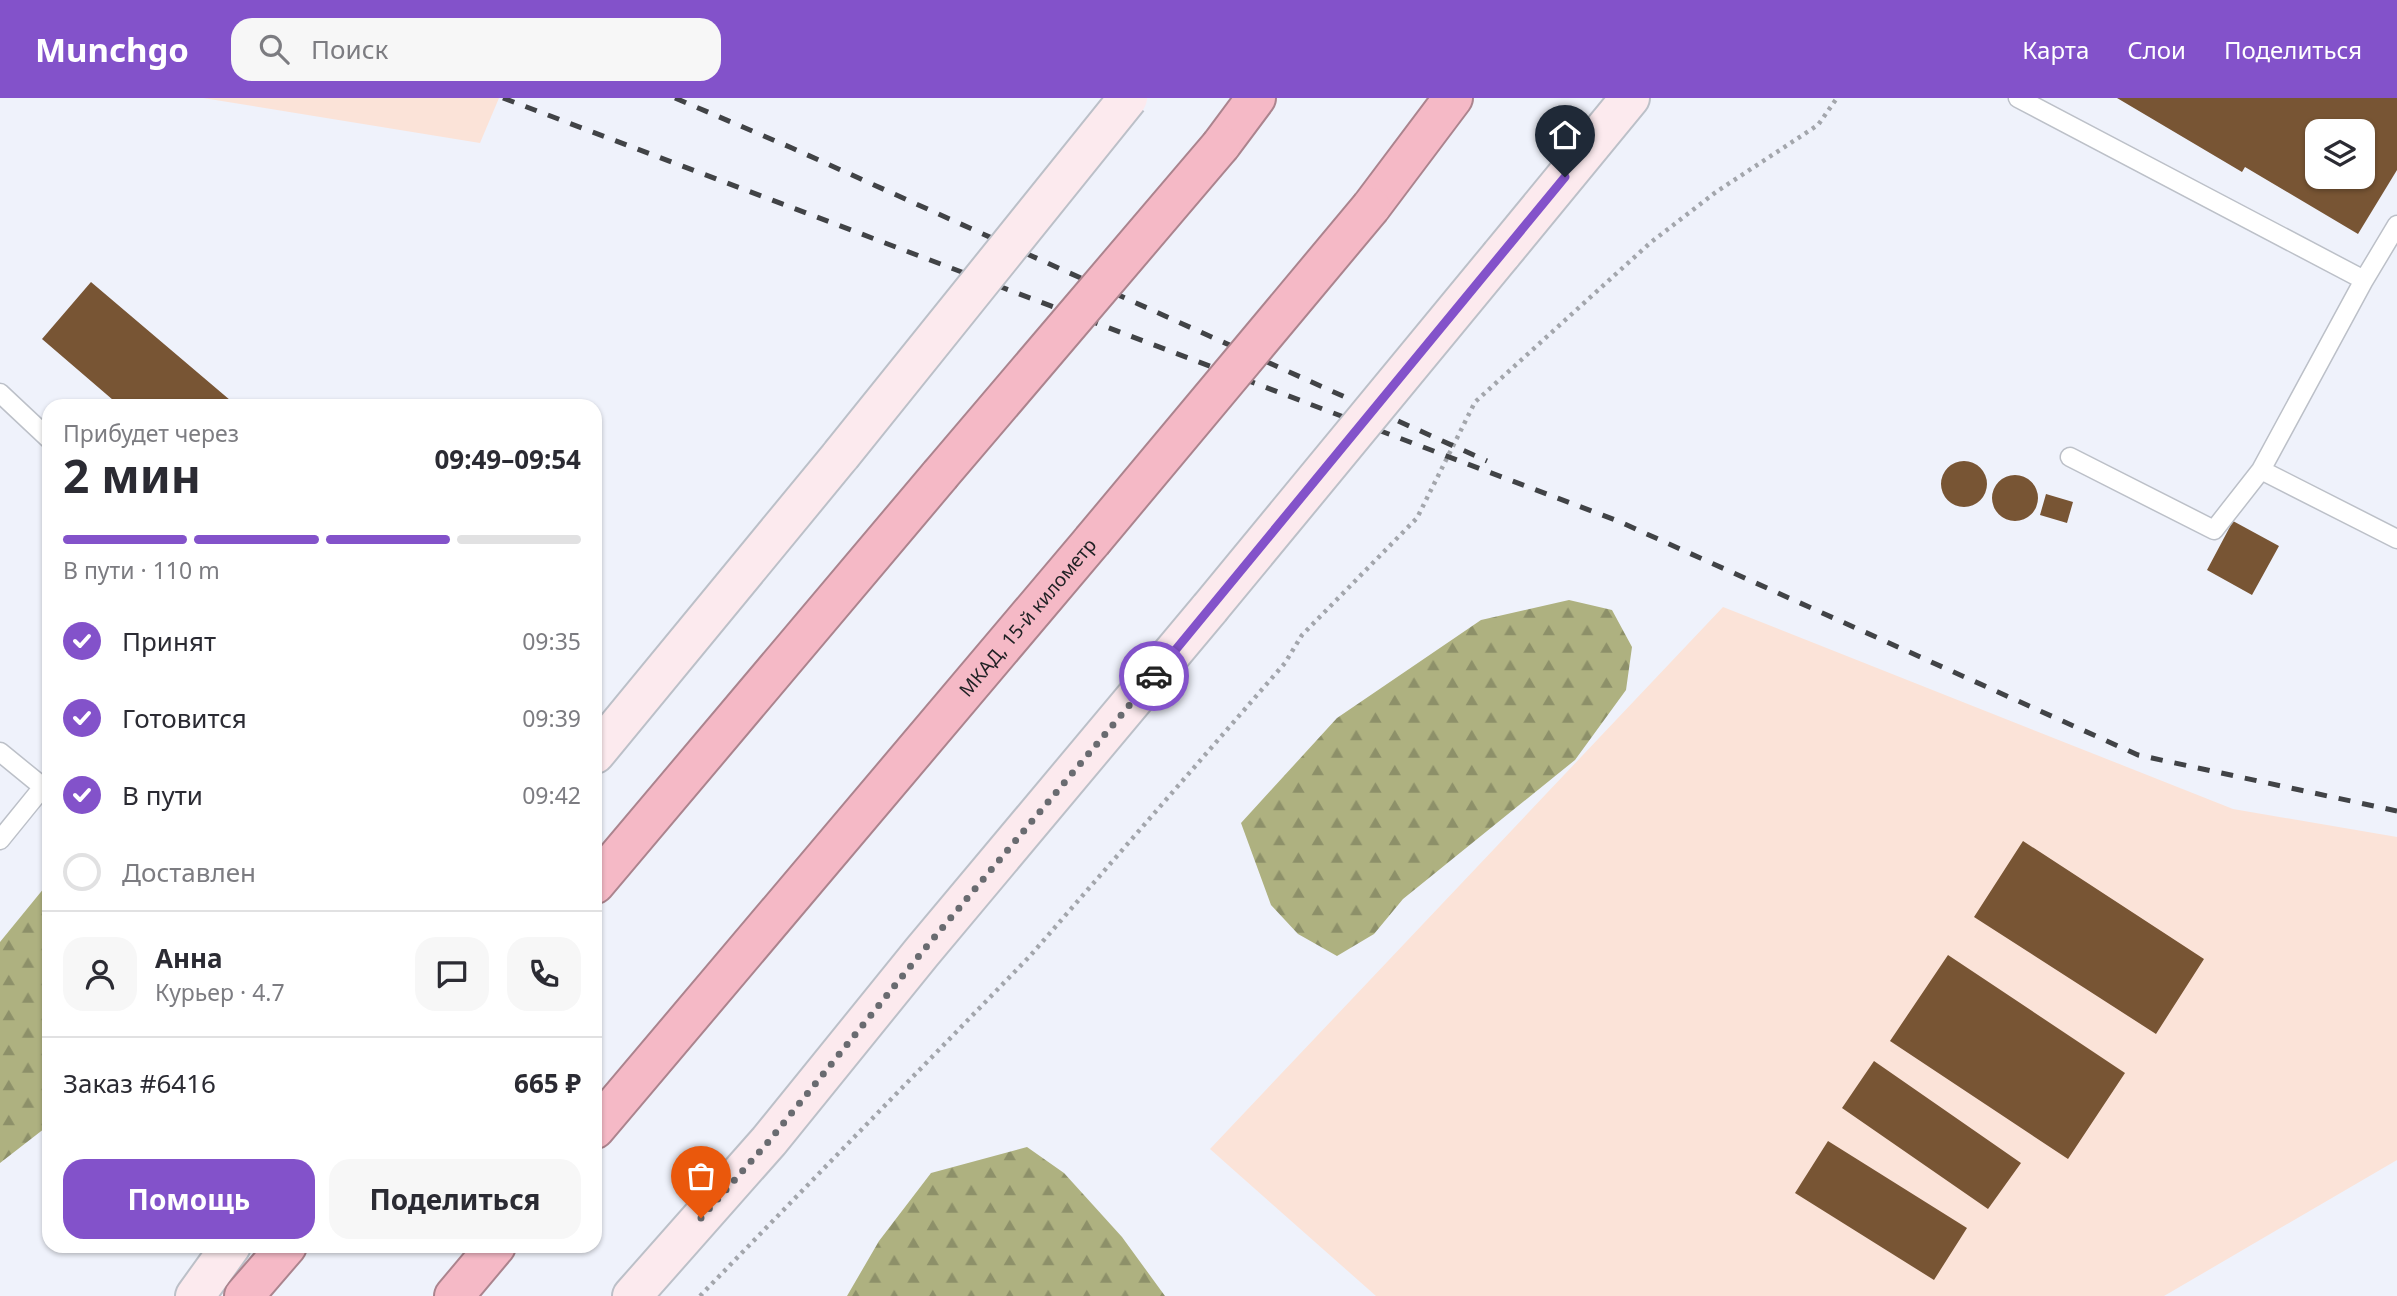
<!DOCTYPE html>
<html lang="ru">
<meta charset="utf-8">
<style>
body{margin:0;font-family:"Noto Sans",sans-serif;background:#f7f7f7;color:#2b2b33;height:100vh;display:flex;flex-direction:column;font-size:26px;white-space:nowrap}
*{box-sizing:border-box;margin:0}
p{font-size:23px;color:#7c7c81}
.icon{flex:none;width:38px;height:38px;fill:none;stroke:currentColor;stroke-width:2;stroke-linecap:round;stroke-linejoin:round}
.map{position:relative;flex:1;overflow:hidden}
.side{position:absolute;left:42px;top:301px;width:560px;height:854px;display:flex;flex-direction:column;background:#fff;border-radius:21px;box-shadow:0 2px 5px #0004}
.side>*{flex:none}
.tools{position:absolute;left:2305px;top:21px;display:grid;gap:14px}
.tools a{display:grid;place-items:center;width:70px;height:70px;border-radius:14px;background:#fff;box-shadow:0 2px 5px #0004;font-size:35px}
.pin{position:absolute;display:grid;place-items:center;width:60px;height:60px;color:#fff;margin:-72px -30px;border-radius:50% 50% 50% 0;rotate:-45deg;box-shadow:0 0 7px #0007}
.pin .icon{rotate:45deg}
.courier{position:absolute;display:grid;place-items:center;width:70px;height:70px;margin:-35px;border:5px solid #8352ca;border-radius:50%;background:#fff;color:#222;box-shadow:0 2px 9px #0007}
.headline em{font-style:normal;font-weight:700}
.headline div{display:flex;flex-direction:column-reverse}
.headline{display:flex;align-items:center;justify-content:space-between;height:119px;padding:0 21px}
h1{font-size:46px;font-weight:700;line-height:52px}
.bar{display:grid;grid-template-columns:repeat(4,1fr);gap:10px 7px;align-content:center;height:84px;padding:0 21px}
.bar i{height:9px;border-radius:5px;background:#e1e1e2}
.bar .on{background:#8352ca}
.bar p{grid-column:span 4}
.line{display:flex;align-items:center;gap:18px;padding:0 21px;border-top:2px solid #e1e1e2}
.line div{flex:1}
.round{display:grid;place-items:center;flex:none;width:74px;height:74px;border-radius:21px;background:#f7f7f7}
ol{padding:0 21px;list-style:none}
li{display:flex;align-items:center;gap:21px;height:77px}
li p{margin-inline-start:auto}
li .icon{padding:7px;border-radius:50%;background:#8352ca;color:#fff;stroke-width:4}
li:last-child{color:#7c7c81}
li i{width:38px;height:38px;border:4px solid #e1e1e2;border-radius:50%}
.primary-button{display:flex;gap:14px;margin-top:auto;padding:14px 21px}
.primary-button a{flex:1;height:80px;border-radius:21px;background:#8352ca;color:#fff;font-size:28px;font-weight:700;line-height:80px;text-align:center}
.primary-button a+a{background:#f7f7f7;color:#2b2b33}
header{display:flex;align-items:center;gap:42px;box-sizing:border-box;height:98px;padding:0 35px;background:#8352ca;color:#fff}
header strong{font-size:33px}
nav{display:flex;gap:38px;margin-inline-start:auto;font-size:24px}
.search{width:490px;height:63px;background:#f7f7f7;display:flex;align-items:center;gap:18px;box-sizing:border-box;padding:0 24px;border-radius:21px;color:#7c7c81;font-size:26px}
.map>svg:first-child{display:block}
</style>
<header>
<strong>Munchgo</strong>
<div class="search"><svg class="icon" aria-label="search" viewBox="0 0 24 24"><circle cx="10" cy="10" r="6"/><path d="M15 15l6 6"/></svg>Поиск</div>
<nav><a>Карта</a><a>Слои</a><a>Поделиться</a></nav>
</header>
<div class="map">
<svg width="2397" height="1198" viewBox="0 0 2397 1198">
<defs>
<pattern id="forest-firs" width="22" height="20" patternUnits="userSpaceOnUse" patternTransform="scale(1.75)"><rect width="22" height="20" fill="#aeb180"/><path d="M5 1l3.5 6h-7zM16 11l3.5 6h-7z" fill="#8d9069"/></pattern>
</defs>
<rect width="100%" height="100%" fill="#eff2fb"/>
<!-- industrial -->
<path fill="#fbe3d8" d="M203 0H499L480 45Z
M1723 509 2233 711 2397 739V1062L2164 1198H1376L1210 1051Z"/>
<!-- forest -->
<path fill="url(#forest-firs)" d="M1569 502 1612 512 1632 549 1626 592 1575 662 1403 801 1374 836 1337 858 1298 836 1271 807 1241 725 1337 620 1481 522Z
M49 784V1027L0 1065V844Z
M1027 1049 1064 1075 1122 1139 1165 1198H847L879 1143 931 1075Z"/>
<!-- building -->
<path fill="#785534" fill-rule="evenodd" d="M2117 0H2397V72L2358 136 2245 69 2242 74ZM2317 33H2362V79H2317Z
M91 184 237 308H120L42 241Z
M1941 386a23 23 0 1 1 46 0a23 23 0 1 1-46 0Z
M1992 400a23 23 0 1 1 46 0a23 23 0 1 1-46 0Z
M2046 396 2073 404 2067 425 2040 417Z
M2233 423 2279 448 2252 497 2207 472Z
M2023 743 2204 861 2156 936 1974 819Z
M1948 857 2125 975 2068 1061 1890 943Z
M1874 963 2021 1065 1988 1111 1842 1010Z
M1828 1043 1967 1130 1934 1182 1795 1095Z"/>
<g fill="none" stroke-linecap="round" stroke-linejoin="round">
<!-- lane casing -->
<g stroke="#bcc0c8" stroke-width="21">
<path id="lane" d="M2018 0 2364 182 2397 127
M2364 182 2261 372 2397 441
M0 295 49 341
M2070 359 2214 432 2261 372
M0 654 43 689 0 742"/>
</g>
<!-- secondary casing -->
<g stroke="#bcc0c8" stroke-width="42">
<path id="secondary" d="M1501 157 1630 0
M595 656 841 357
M195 1198 231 1148
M632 1198 769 1043 922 854 1210 510"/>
</g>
<!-- highway casing -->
<g stroke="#ab848e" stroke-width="42">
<g id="highway">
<path d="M1221 47 1256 0"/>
<path d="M1371 109 1453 0"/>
<path d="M595 786 940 377"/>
<path id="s1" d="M595 1031 1092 443"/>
<path d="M244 1198 287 1148"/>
<path d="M454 1198 496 1148"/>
</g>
</g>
<!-- path -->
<path stroke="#a3a6ac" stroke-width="4.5" stroke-dasharray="3.5 5" stroke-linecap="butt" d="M700 1198 1030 858 1285 565 1302 537 1417 420 1475 304 1650 145 1716 94 1818 27 1837 0"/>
<!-- lane -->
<use href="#lane" stroke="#fff" stroke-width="18"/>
<!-- secondary -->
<use href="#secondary" stroke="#fceaee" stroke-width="38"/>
<!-- highway -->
<use href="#highway" stroke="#f5b9c6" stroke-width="38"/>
<!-- rail -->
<path stroke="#414346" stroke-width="5" stroke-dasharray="12 12" stroke-linecap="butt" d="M503 0 1618 423 2138 657 2397 713
M675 0 792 50 1487 363"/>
<!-- secondary-bridge casing -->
<g stroke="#bcc0c8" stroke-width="42" stroke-linecap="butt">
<path id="secondary-bridge" d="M841 357 1128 0
M1210 510 1501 157"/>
</g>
<!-- highway-bridge casing -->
<g stroke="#ab848e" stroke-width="42" stroke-linecap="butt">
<path id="highway-bridge" d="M940 377 1221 47
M1092 443 1371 109"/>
</g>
<!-- secondary-bridge -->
<use href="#secondary-bridge" stroke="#fceaee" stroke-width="38"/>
<!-- highway-bridge -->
<use href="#highway-bridge" stroke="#f5b9c6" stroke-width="38"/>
</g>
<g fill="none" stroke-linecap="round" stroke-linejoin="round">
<!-- done -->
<path stroke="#696b70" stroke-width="7" stroke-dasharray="0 12.6" d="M701 1120 769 1043 922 854 1154 578"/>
<!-- route -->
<path stroke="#8352ca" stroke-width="9" d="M1154 578 1565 79"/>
</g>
<g text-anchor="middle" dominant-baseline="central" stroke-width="7" stroke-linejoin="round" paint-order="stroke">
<!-- street labels -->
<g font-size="19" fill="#212225" stroke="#eff2fb">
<text stroke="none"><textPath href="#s1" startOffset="670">МКАД, 15-й километр</textPath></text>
</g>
</g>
</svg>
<div class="tools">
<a><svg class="icon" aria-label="layers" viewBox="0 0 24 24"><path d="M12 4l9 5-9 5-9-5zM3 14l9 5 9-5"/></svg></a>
</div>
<div class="pin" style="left:701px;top:1120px;background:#ea580c"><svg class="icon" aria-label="bag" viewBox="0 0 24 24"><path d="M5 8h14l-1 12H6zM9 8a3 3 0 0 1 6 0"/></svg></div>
<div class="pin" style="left:1565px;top:79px;background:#1f2937"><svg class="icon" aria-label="home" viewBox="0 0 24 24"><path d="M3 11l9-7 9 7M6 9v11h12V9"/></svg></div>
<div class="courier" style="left:1154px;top:578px"><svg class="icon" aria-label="car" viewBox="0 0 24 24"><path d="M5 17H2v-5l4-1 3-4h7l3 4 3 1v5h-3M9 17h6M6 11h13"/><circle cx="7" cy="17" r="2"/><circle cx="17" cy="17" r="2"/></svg></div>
<section class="side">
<div class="headline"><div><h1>2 мин</h1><p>Прибудет через</p></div><em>09:49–09:54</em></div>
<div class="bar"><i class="on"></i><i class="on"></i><i class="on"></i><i></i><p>В пути · 110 m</p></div>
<ol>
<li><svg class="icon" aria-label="check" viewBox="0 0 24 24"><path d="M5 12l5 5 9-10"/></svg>Принят<p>09:35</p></li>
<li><svg class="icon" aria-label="check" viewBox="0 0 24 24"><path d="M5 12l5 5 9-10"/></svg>Готовится<p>09:39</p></li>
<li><svg class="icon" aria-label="check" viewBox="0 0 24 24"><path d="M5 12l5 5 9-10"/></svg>В пути<p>09:42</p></li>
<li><i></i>Доставлен</li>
</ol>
<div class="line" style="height:126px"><a class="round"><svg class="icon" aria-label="person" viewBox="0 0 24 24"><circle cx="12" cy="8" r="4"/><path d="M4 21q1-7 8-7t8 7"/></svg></a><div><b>Анна</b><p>Курьер · 4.7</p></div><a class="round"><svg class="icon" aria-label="chat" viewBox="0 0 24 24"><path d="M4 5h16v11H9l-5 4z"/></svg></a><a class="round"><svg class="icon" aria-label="phone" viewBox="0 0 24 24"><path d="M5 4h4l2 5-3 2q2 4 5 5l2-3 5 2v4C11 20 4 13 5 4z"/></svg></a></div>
<div class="line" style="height:91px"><div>Заказ #6416</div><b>665 ₽</b></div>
<div class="primary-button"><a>Помощь</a><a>Поделиться</a></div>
</section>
</div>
